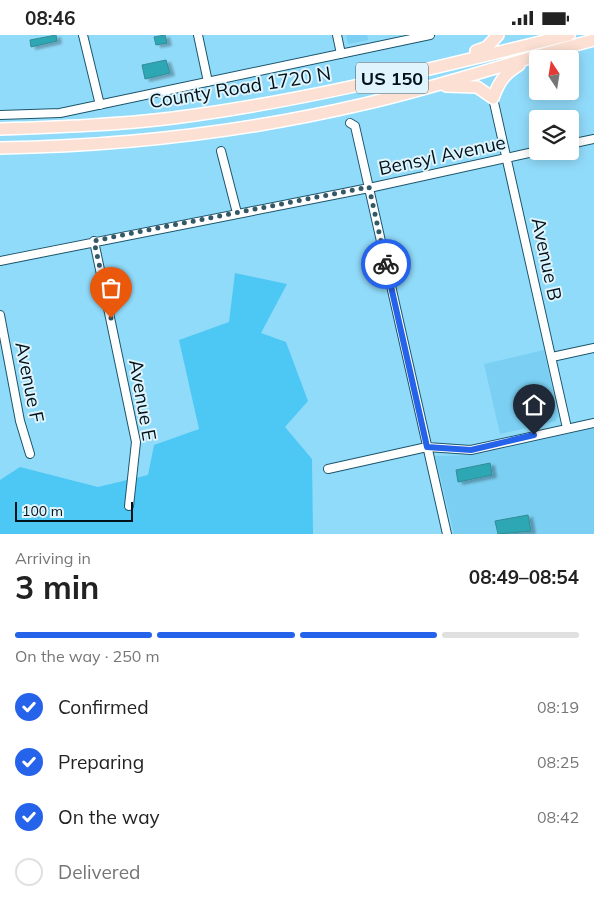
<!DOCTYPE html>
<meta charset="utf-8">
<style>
body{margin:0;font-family:Mulish,sans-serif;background:#f2f2f2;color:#222;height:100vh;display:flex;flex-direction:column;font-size:19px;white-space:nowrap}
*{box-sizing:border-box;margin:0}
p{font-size:16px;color:#767676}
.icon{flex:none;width:28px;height:28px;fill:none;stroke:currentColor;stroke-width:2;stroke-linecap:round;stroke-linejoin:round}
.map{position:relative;height:499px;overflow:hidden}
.drawer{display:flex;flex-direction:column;background:#fff;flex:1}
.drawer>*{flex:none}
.needle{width:32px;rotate:348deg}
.controls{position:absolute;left:529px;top:15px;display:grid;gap:10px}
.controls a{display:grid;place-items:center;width:50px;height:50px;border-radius:5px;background:#fff;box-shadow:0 2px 12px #0003;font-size:25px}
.scale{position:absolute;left:15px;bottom:12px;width:118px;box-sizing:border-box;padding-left:5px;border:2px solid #00121a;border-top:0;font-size:14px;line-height:18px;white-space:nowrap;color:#00121a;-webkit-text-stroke:4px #dff4fd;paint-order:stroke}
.pin{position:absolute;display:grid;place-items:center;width:42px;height:42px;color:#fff;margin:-51px -21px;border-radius:50% 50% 50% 0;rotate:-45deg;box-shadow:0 0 5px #0007}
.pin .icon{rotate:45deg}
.courier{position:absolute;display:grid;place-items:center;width:50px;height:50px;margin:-25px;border:4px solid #2563eb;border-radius:50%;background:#fff;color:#222;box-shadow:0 1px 6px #0007}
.overview em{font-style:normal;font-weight:700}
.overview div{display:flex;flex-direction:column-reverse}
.overview{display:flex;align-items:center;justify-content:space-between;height:85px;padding:0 15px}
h1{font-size:32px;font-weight:700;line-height:38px}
.bar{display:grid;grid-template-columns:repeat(4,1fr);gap:8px 5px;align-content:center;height:60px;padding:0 15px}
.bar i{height:6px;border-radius:4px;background:#e0e0e0}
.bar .on{background:#2563eb}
.bar p{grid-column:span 4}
ol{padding:0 15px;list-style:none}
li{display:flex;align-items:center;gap:15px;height:55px}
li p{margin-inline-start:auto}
li .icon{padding:5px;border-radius:50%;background:#2563eb;color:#fff;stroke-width:4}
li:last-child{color:#767676}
li i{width:28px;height:28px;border:2px solid #e0e0e0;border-radius:50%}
.status{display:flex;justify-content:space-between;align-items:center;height:35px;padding:0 25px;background:#fff;direction:ltr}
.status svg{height:14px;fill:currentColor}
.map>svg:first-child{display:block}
</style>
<div class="status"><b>08:46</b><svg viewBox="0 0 49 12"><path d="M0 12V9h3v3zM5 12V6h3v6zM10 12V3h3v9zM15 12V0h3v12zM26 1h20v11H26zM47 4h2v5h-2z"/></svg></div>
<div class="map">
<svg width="594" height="499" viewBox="0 0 594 499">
<defs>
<filter id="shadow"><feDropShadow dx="4.5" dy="2.5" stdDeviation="1" flood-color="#0004"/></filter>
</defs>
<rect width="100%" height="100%" fill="#91dbfa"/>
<!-- built -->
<path fill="#7bcff2" d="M346 0H367L368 5 348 9Z
M544 315 558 380 556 386 500 399 484 329Z
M594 393V499H454L435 421 473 420Z"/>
<!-- green -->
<path fill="#4dc7f4" d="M235 238 287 249 261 298 286 307 308 366 285 392 312 424 313 499H0V445L20 432 98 452 148 440 154 410 199 394 179 305 229 287Z"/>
<!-- building -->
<path fill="#2ea7b5" stroke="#328c97" filter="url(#shadow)" d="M56 0 57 6 31 12 30 5Z
M165 0 167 8 156 10 154 2Z
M166 25 170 38 145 44 142 30Z
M490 428 492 440 458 447 456 435Z
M528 480 531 496 498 499 495 486Z"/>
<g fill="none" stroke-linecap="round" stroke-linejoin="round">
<!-- street casing -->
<g stroke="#1c556b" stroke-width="10">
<path id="street" d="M83 0 100 70
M198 0 208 47
M337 0 341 19
M493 63 567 393
M0 80 60 78 430 0
M350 88 355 91 447 499
M570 109 594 104
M221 116 237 178
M94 206 136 407 129 471
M0 226 369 153 538 116
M0 280 20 386 30 419
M552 322 594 313
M328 434 427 412 471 415 594 388"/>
</g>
<!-- primary casing -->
<g stroke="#fff" stroke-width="14">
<path id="primary" d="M476 16 487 12 498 0
M446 51 477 52 493 63C499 47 504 39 519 30
M0 94C58 92 116 90 173 83 307 66 438 32 569 0
M0 113C122 111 245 97 364 69 442 51 517 25 594 5"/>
</g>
<!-- street -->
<use href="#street" stroke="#fff" stroke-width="8"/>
<!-- primary -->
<use href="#primary" stroke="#fce0d3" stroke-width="11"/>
</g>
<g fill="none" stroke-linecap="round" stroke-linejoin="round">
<!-- done -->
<path stroke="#335868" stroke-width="5" stroke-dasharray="0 9" d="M111 283 94 206 132 198 369 152 386 229"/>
<!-- route -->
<path stroke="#2563eb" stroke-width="6" d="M386 229 427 412 471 415 534 400"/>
</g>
<g text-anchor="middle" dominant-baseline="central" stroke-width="4" stroke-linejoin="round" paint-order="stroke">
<!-- shield labels -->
<rect fill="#dff4fd" stroke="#43565e" stroke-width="1" x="356" y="27.5" width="72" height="31" rx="4"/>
<g font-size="18" font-weight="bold" fill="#00121a">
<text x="392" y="43">US 150</text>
</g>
<!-- street labels -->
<g font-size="19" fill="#00121a" stroke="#dff4fd">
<text transform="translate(240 52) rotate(-9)">County Road 1720 N</text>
<text transform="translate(442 120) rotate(-12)">Bensyl Avenue</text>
<text transform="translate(547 224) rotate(78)">Avenue B</text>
<text transform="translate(30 347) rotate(79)">Avenue F</text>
<text transform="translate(143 365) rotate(80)">Avenue E</text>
</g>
</g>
</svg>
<div class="controls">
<a><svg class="needle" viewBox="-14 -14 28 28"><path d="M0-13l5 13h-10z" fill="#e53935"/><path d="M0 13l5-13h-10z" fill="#767676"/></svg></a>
<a><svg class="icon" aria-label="layers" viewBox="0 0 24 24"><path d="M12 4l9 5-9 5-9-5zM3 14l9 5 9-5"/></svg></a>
</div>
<div class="scale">100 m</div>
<div class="pin" style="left:111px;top:283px;background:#ea580c"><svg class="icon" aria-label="bag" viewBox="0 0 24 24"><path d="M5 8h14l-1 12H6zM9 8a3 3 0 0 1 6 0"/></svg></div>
<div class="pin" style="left:534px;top:400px;background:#1f2937"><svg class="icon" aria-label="home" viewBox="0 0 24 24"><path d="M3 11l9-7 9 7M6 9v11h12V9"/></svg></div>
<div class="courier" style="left:386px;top:229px"><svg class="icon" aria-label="bike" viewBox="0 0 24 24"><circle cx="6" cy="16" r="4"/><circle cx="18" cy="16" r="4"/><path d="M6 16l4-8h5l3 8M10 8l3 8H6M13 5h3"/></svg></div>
</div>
<section class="drawer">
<div class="overview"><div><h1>3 min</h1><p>Arriving in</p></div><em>08:49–08:54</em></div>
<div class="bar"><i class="on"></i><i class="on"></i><i class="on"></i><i></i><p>On the way · 250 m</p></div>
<ol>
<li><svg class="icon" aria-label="check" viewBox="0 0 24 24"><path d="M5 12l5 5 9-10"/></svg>Confirmed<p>08:19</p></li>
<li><svg class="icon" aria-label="check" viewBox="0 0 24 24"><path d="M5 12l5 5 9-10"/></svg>Preparing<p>08:25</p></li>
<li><svg class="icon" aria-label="check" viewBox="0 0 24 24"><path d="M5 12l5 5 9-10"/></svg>On the way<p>08:42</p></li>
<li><i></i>Delivered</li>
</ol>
</section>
